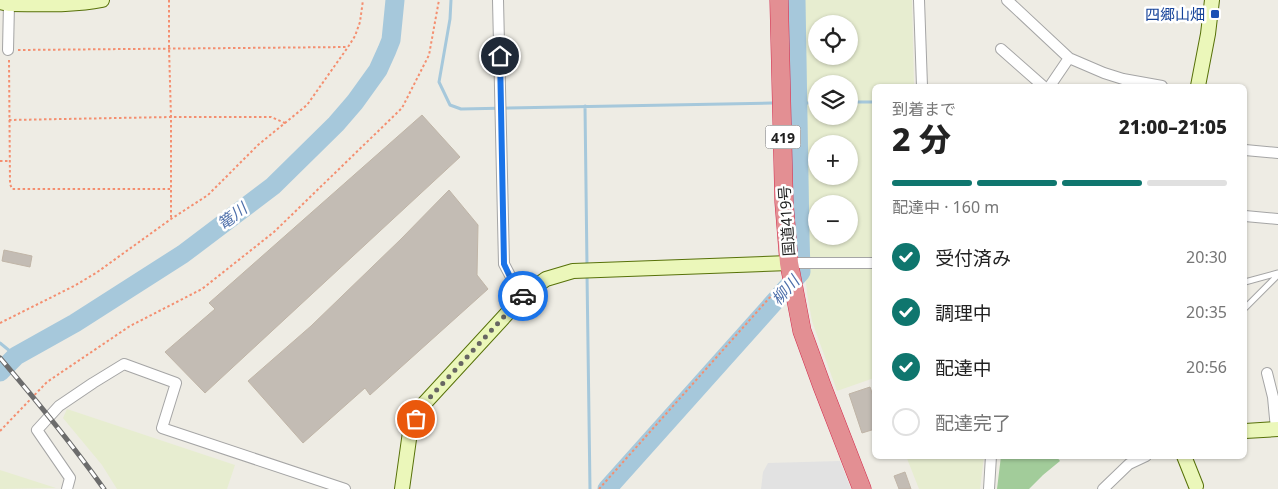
<!DOCTYPE html>
<html lang="ja">
<meta charset="utf-8">
<style>
body{margin:0;font-family:"Noto Sans","Noto Sans JP",sans-serif;background:#f2f2f2;color:#222;height:100vh;display:flex;flex-direction:column;font-size:19px;white-space:nowrap}
*{box-sizing:border-box;margin:0}
p{font-size:16px;color:#767676}
.icon{flex:none;width:28px;height:28px;fill:none;stroke:currentColor;stroke-width:2;stroke-linecap:round;stroke-linejoin:round}
.map{position:relative;flex:1;overflow:hidden}
.drawer{position:absolute;left:872px;top:84px;width:375px;height:375px;display:flex;flex-direction:column;background:#fff;border-radius:8px;box-shadow:0 1px 4px #0004}
.drawer>*{flex:none}
.fabs{position:absolute;left:808px;top:15px;display:grid;gap:10px}
.fabs a{display:grid;place-items:center;width:50px;height:50px;border-radius:50%;background:#fff;box-shadow:0 1px 4px #0004;font-size:25px}
.pin{position:absolute;display:grid;place-items:center;width:42px;height:42px;color:#fff;margin:-21px;border:2px solid #fff;border-radius:50%;box-shadow:0 1px 5px #0007}
.courier{position:absolute;display:grid;place-items:center;width:50px;height:50px;margin:-25px;border:4px solid #1a73e8;border-radius:50%;background:#fff;color:#222;box-shadow:0 1px 6px #0007}
.head em{font-style:normal;font-weight:800}
.head div{display:flex;flex-direction:column-reverse}
.head{display:flex;align-items:center;justify-content:space-between;height:85px;padding:0 20px}
h1{font-size:32px;font-weight:800;line-height:38px}
.bar{display:grid;grid-template-columns:repeat(4,1fr);gap:8px 5px;align-content:center;height:60px;padding:0 20px}
.bar i{height:6px;border-radius:4px;background:#e0e0e0}
.bar .on{background:#0f766e}
.bar p{grid-column:span 4}
ol{padding:0 20px;list-style:none}
li{display:flex;align-items:center;gap:15px;height:55px}
li p{margin-inline-start:auto}
li .icon{padding:5px;border-radius:50%;background:#0f766e;color:#fff;stroke-width:4}
li:last-child{color:#767676}
li i{width:28px;height:28px;border:2px solid #e0e0e0;border-radius:50%}
.map>svg:first-child{display:block}
</style>
<div class="map">
<svg width="1278" height="489" viewBox="0 0 1278 489">
<rect width="100%" height="100%" fill="#eeece4"/>
<!-- farmland -->
<path fill="#e7edd0" fill-rule="evenodd" d="M802 0H912L914 86H875V380L874 378 837 391 812 321 807 293 805 271ZM816 24H849V56H816ZM816 84H849V116H816ZM816 144H849V176H816ZM816 204H849V236H816Z
M67 409 235 465 227 489H117L102 465 63 418Z
M906 456H984L980 489H919Z
M0 470 56 488 0 489Z"/>
<!-- forest -->
<path fill="#a2cc9a" d="M1001 456H1056L1060 461 1043 475 1029 489H997Z"/>
<!-- parking -->
<path fill="#e2e2e2" d="M840 461 851 489H761L763 472 768 463Z"/>
<g fill="none" stroke-linecap="round" stroke-linejoin="round">
<!-- stream -->
<path stroke="#a6c8db" stroke-width="3" d="M451 0 450 19 439 82 450 105 461 109 772 103
M849 102H875
M805 103H816
M585 106 587 266
M587 274 590 489
M0 343 16 356"/>
<!-- river -->
<path stroke="#a6c8db" stroke-width="19" d="M0 372 16 356 75 323 183 254 273 186 336 124 355 102 378 70 387 50 391 40 395 0
M607 489 801 272 800 235 796 0"/>
</g>
<!-- building -->
<path fill="#c3bcb4" stroke="#c0b5a7" d="M422 115 460 157 205 393 165 352 215 309 209 303Z
M449 190 478 225 477 275 488 289 370 395 365 388 303 443 248 381 311 326 401 239Z
M4 250 32 256 30 267 2 261Z
M870 387 875 401V429L862 433 849 394Z
M905 472 911 489H899L894 476Z"/>
<g fill="none" stroke-linecap="round" stroke-linejoin="round">
<!-- lane casing -->
<g stroke="#a5a5a5" stroke-width="7">
<path id="lane" d="M1245 282 1278 273
M1245 308 1278 275"/>
</g>
<!-- street casing -->
<g stroke="#a5a5a5" stroke-width="12">
<path id="street" d="M498 0 504 264 513 281 525 294
M919 0 922 86
M1007 0 1069 58 1104 73 1123 79 1162 86
M1001 49 1043 86
M8 50 9 4
M1050 86 1069 58
M1245 150 1278 153
M1245 216 1278 219
M789 263H875
M1267 373 1273 397 1276 429
M67 489 70 478 37 430 59 406 93 383 124 364 176 383 162 428 345 489
M989 489 991 456
M1103 489 1129 464 1146 456"/>
</g>
<!-- secondary casing -->
<g stroke="#577109" stroke-width="16">
<path id="secondary" d="M0 2 9 4C40 4 72 6 102 0
M1198 86 1208 34 1212 0
M1245 431 1278 429
M1184 456 1196 486
M402 489 410 432 422 406 525 294 546 279 573 271 789 263"/>
</g>
<!-- highway casing -->
<g stroke="#d32b4d" stroke-width="19">
<path id="highway" d="M779 0 784 202 789 263 802 331 822 386 862 489"/>
</g>
<!-- path -->
<path stroke="#f48f70" stroke-width="2" stroke-dasharray="2.5 2.5" stroke-linecap="butt" d="M169 0V48L171 117V219
M18 50 348 47
M9 60 10 184 12 189H171
M9 120 171 117H271L285 123
M0 161H9
M0 323 74 286 96 273 171 219 208 195 258 145 307 105 348 47 355 36 360 22 363 0
M0 431 47 382 130 326 202 289 274 232 402 108 429 55 439 0
M599 489 780 286"/>
<!-- lane -->
<use href="#lane" stroke="#fff" stroke-width="5"/>
<!-- street -->
<use href="#street" stroke="#fff" stroke-width="10"/>
<!-- secondary -->
<use href="#secondary" stroke="#ebf7ba" stroke-width="14"/>
<!-- highway -->
<use href="#highway" stroke="#e38f93" stroke-width="18"/>
<!-- rail casing -->
<g stroke="#6c6c6c" stroke-width="5">
<path id="rail" d="M0 358C36 400 71 443 104 489"/>
</g>
<!-- rail -->
<use href="#rail" stroke="#fff" stroke-width="3" stroke-dasharray="9" stroke-linecap="butt"/>
</g>
<g fill="none" stroke-linecap="round" stroke-linejoin="round">
<!-- done -->
<path stroke="#676663" stroke-width="5" stroke-dasharray="0 9" d="M416 419 422 406 523 296"/>
<!-- route -->
<path stroke="#1a73e8" stroke-width="6" d="M500 56 504 264 512 281 525 294 523 296"/>
</g>
<!-- markers -->
<rect fill="#1a4fb4" stroke="#fff" stroke-width="2" x="1210" y="9" width="10" height="10" rx="2.5"/>
<g text-anchor="middle" dominant-baseline="central" stroke-width="5" stroke-linejoin="round" paint-order="stroke">
<!-- shield labels -->
<rect fill="#fff" stroke="#626262" stroke-width="1" x="765.5" y="125.5" width="35" height="23" rx="4"/>
<g font-size="14" font-weight="bold" fill="#1e1e1e">
<text x="783" y="137">419</text>
</g>
<!-- transit labels -->
<g font-size="15" fill="#164399" stroke="#fff" text-anchor="end">
<text x="1205" y="14">四郷山畑</text>
</g>
<!-- street labels -->
<g font-size="15" fill="#1e1e1e" stroke="#fff">
<text transform="translate(786 221) rotate(-94)">国道419号</text>
</g>
<!-- water labels -->
<g font-size="16" font-style="italic" fill="#4e6faa" stroke="#fff">
<text transform="translate(232 216) rotate(-37)">篭川</text>
<text transform="translate(785 290) rotate(-48)">柳川</text>
</g>
</g>
</svg>
<div class="fabs">
<a><svg class="icon" aria-label="locate" viewBox="0 0 24 24"><circle cx="12" cy="12" r="6"/><path d="M12 2v4M12 18v4M2 12h4M18 12h4"/></svg></a>
<a><svg class="icon" aria-label="layers" viewBox="0 0 24 24"><path d="M12 4l9 5-9 5-9-5zM3 14l9 5 9-5"/></svg></a>
<a>+</a>
<a>−</a>
</div>
<div class="pin" style="left:416px;top:419px;background:#ea580c"><svg class="icon" aria-label="bag" viewBox="0 0 24 24"><path d="M5 8h14l-1 12H6zM9 8a3 3 0 0 1 6 0"/></svg></div>
<div class="pin" style="left:500px;top:56px;background:#1f2937"><svg class="icon" aria-label="home" viewBox="0 0 24 24"><path d="M3 11l9-7 9 7M6 9v11h12V9"/></svg></div>
<div class="courier" style="left:523px;top:296px"><svg class="icon" aria-label="car" viewBox="0 0 24 24"><path d="M5 17H2v-5l4-1 3-4h7l3 4 3 1v5h-3M9 17h6M6 11h13"/><circle cx="7" cy="17" r="2"/><circle cx="17" cy="17" r="2"/></svg></div>
<section class="drawer">
<div class="head"><div><h1>2 分</h1><p>到着まで</p></div><em>21:00–21:05</em></div>
<div class="bar"><i class="on"></i><i class="on"></i><i class="on"></i><i></i><p>配達中 · 160 m</p></div>
<ol>
<li><svg class="icon" aria-label="check" viewBox="0 0 24 24"><path d="M5 12l5 5 9-10"/></svg>受付済み<p>20:30</p></li>
<li><svg class="icon" aria-label="check" viewBox="0 0 24 24"><path d="M5 12l5 5 9-10"/></svg>調理中<p>20:35</p></li>
<li><svg class="icon" aria-label="check" viewBox="0 0 24 24"><path d="M5 12l5 5 9-10"/></svg>配達中<p>20:56</p></li>
<li><i></i>配達完了</li>
</ol>
</section>
</div>
